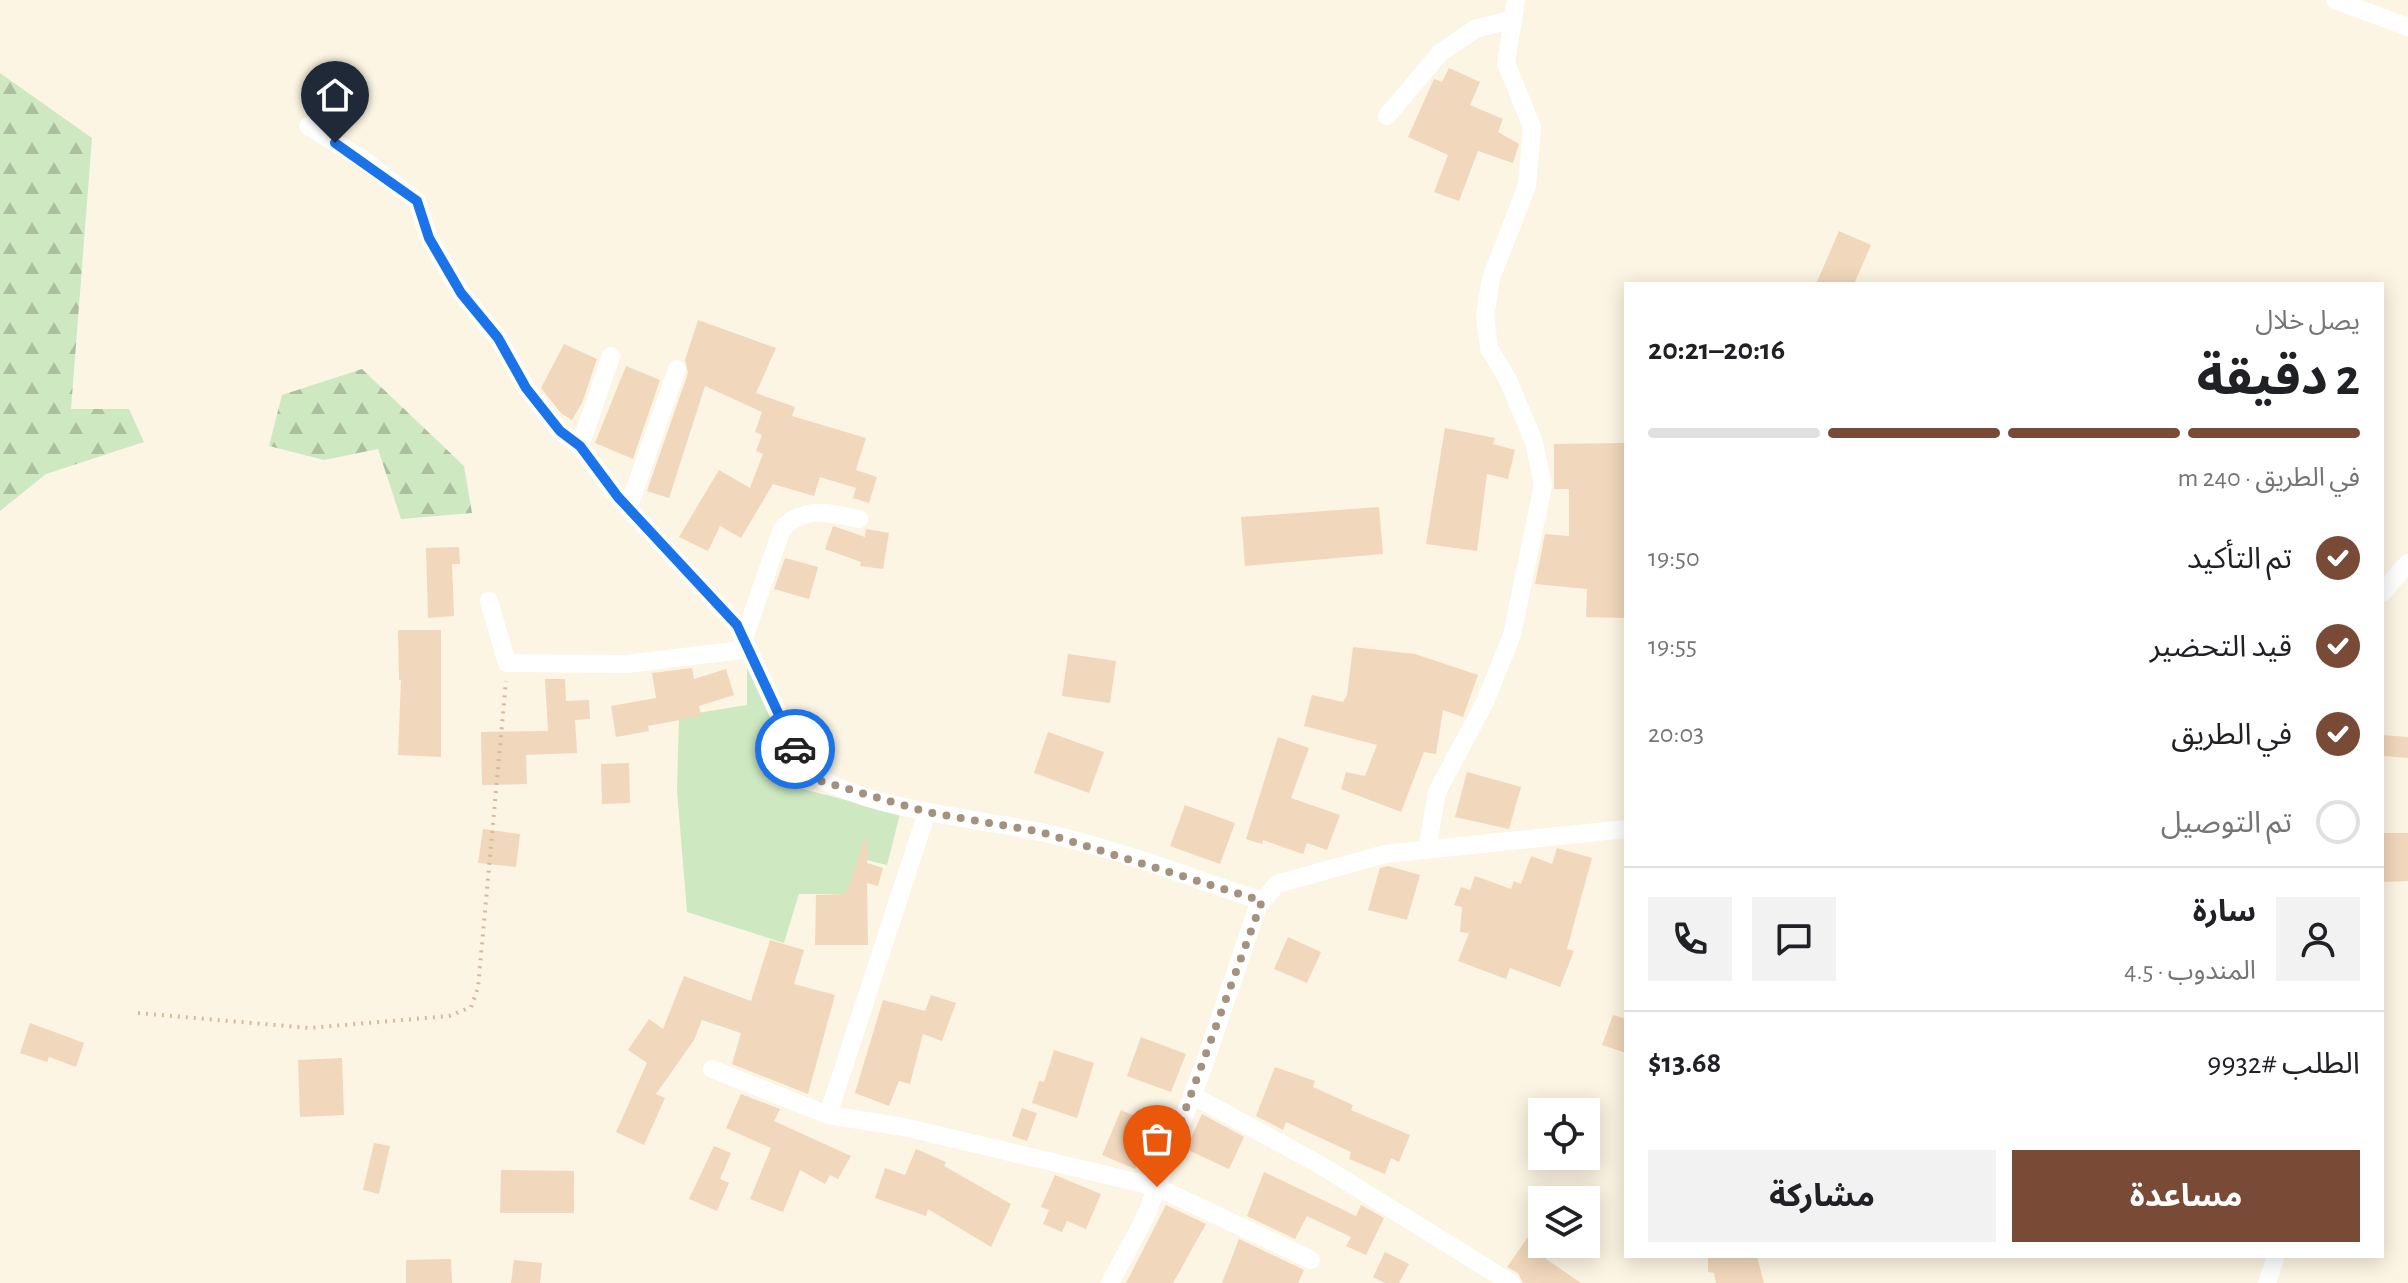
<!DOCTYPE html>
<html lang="ar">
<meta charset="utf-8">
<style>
body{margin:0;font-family:"Alegreya Sans","Noto Sans Arabic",sans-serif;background:#f2f2f2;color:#202124;direction:rtl;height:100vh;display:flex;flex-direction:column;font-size:30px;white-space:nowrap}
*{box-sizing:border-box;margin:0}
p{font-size:26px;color:#757577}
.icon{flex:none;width:44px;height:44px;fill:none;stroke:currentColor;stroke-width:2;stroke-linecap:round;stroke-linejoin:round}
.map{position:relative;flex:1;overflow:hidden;direction:ltr}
.sheet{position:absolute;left:1624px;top:282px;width:760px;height:976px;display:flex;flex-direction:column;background:#fff;border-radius:0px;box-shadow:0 4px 20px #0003;direction:rtl}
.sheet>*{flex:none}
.fabs{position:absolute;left:1528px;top:1098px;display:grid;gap:16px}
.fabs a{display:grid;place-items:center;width:72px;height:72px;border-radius:0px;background:#fff;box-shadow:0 4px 20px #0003;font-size:40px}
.pin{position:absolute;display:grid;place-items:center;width:68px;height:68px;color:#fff;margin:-82px -34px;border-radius:50% 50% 50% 0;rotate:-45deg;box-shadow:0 0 8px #0007}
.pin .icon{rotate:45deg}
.courier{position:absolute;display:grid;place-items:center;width:80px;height:80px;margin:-40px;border:6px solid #1a73e8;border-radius:50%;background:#fff;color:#222;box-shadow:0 2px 10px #0007}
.summary em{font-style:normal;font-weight:700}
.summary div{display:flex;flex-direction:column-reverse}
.summary{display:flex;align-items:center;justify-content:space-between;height:136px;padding:0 24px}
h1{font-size:52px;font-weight:700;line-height:60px}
.bar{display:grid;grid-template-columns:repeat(4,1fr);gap:12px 8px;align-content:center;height:96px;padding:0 24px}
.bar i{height:10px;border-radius:6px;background:#e0e0e0}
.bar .current{background:#794a35}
.bar p{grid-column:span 4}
.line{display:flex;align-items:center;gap:20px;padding:0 24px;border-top:2px solid #e0e0e0}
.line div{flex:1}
.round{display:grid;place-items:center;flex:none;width:84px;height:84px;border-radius:0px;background:#f2f2f2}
ol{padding:0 24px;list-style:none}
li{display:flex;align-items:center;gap:24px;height:88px}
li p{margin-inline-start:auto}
li .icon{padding:8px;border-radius:50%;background:#794a35;color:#fff;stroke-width:4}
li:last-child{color:#757577}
li i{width:44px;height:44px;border:4px solid #e0e0e0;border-radius:50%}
.cta{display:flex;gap:16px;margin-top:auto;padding:16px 24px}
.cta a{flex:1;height:92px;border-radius:0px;background:#794a35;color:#fff;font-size:32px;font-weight:700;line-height:92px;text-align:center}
.cta a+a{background:#f2f2f2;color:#202124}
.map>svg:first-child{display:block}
</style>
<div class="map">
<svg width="2408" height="1283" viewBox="0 0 2408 1283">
<defs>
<pattern id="forest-firs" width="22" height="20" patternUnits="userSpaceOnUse" patternTransform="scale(2)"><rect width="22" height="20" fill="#cee9c2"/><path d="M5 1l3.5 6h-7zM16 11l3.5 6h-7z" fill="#acc0a0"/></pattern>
</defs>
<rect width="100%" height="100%" fill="#fcf5e3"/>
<!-- grass -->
<path fill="#cee9c2" d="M747 664 803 789 900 814 887 865 862 859 850 894H799L784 943 687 912 677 791 679 716 747 705Z"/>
<!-- forest -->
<path fill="url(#forest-firs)" d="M0 73 92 138 71 409H129L144 442 46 474 0 511Z
M362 369 464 466 472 513 401 519 378 449 324 460 269 446 282 395Z"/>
<!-- building -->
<path fill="#f1d7bb" d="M1449 68 1480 82 1470 105 1503 119 1498 132 1519 144 1513 163 1478 151 1459 201 1434 192 1448 155 1408 137 1434 79 1442 82Z
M1839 231 1871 245 1854 284H1816Z
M698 320 776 348 756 393 795 407 792 416 866 438 856 470 877 477 869 503 853 498 856 488 820 477 814 496 773 484 741 538 720 526 708 551 679 537 719 470 750 488 763 454 756 451 762 435 755 432 762 412 705 386 669 498 647 491 688 373 685 360Z
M564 344 597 359 582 403 572 420 561 413 541 388Z
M626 366 660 380 633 459 595 443Z
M1445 428 1495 438 1493 444 1515 450 1508 479 1487 474 1477 551 1426 544Z
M1625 443 1626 618 1586 617 1587 589 1535 584 1545 534 1569 536V489H1554V444Z
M1379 507 1383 554 1245 566 1241 517Z
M833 526 865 537 866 529 889 533 883 569 860 566 861 562 825 549Z
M459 547 460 564H452L454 616 428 618 426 548Z
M785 558 818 567 809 599 774 589Z
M398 630H441V757L398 755 401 680H399Z
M1353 647 1415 654 1478 675 1463 717 1443 710 1436 754 1424 752 1401 812 1341 789 1346 772 1365 776 1377 745 1304 726 1312 695 1343 702 1347 695Z
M1068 654 1116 661 1110 703 1062 696Z
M692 668 694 679 726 669 734 695 699 706 701 716 648 726 649 731 616 737 611 706 656 698 652 673Z
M545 679H565L566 701 589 700 590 719 575 720 577 753 526 755 527 784 482 785 481 732 548 731Z
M1048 732 1104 752 1089 793 1034 773Z
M2382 735 2408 737V758L2382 756Z
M1278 737 1309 748 1291 798 1340 815 1327 850 1307 843 1303 854 1263 840 1262 844 1246 839Z
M629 763 630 803 602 804 601 764Z
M1467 772 1521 787 1509 829 1455 817Z
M1185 805 1235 823 1220 864 1170 846Z
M483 829 520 834 516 867 478 863Z
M2382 833H2408V881L2382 882Z
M864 839H867V863L883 868 878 886 867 883 868 945H815L816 895 846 894Z
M1557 848 1592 858 1567 949 1574 951 1560 987 1510 968 1506 979 1458 961 1469 933 1460 932 1462 907 1454 905 1461 887 1470 890 1475 876 1511 889 1514 881 1521 884 1531 856 1552 864Z
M1388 866 1420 875 1407 920 1368 910 1380 868Z
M1288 937 1321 952 1307 983 1274 969Z
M770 940 804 950 794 984 835 995 808 1094 732 1064 741 1033 702 1020 694 1040 656 1094 665 1098 644 1145 616 1132 647 1063 628 1050 649 1019 663 1029 684 976 751 1001Z
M931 995 956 1003 942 1041 923 1034 910 1084 899 1081 889 1106 855 1093 883 1000 925 1011Z
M1613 1015 1626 1019V1053L1602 1045Z
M30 1023 84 1043 76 1067 49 1057 47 1062 20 1053Z
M1141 1037 1186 1054 1171 1092 1127 1076Z
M1054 1050 1094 1063 1077 1118 1032 1103 1039 1081 1044 1082Z
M342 1058 344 1115 300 1117 298 1060Z
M1275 1067 1315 1081 1313 1087 1353 1105 1351 1110 1410 1135 1399 1162 1391 1158 1385 1174 1349 1159 1351 1152 1286 1122 1283 1130 1256 1116Z
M741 1094 780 1109 774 1121 851 1156 838 1179 830 1175 825 1184 800 1170 783 1212 750 1199 771 1148 726 1128Z
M1022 1108 1037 1113 1027 1141 1012 1136Z
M1121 1110 1154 1125 1135 1169 1102 1155Z
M1202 1114 1244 1137 1229 1169 1186 1149Z
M374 1143 390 1146 379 1194 363 1190Z
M714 1146 731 1153 720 1179 729 1183 717 1211 689 1199Z
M916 1149 946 1162 944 1166 1011 1204 991 1247 928 1209 926 1216 875 1198 885 1168 905 1175Z
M501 1170 574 1171V1213H500Z
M1264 1172 1356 1216 1361 1205 1384 1218 1366 1255 1346 1246 1351 1237 1307 1216 1295 1239 1247 1216Z
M1055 1175 1101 1194 1086 1229 1067 1221 1062 1232 1043 1224 1049 1210 1041 1207Z
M1166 1205 1206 1224 1173 1283H1126Z
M1542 1217V1244H1556L1546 1259 1581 1283H1523L1518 1273 1507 1267Z
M1239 1239 1304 1270 1298 1283H1222Z
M1385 1252 1409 1264 1399 1283H1385L1373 1277Z
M1708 1256H1757L1764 1283H1716L1714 1273 1708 1272Z
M451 1259 452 1283H406V1260Z
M514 1260 542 1263 540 1283H511Z"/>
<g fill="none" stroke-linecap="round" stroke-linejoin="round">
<!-- path -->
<path stroke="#d6ba9e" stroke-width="4" stroke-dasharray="2 6" stroke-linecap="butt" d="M138 1013 309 1028 449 1016 471 1007 478 988 506 681"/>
<!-- minor -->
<path stroke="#fff" stroke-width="18" d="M2335 0 2408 27
M1387 116 1440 53 1475 29 1511 20
M308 126 362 159 417 201 429 238 461 293 498 338 526 388 560 431 580 446 618 497 737 625 802 764C844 808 979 818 1040 832 1115 848 1189 877 1262 901
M580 446 611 356
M629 506 677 369
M2382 593 2408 563
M489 601 507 663 627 664 749 649
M744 638 782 529C805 505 830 513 859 519
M1427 850 1437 792 1485 702 1512 635 1543 485 1534 442 1508 380 1489 348 1485 316 1491 278 1527 186 1532 127 1506 63 1516 0
M712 1069 828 1115 927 812
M1192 1095 1322 1166 1511 1283
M828 1115 904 1127 1157 1187 1311 1260
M1110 1283 1145 1218 1204 1065 1258 906 1277 884 1385 854 1626 829
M2267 1283 2276 1256"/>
</g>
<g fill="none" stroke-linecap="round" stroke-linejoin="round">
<!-- done -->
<path stroke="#a4927f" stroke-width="8" stroke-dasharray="0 14.4" d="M795 749 802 764 817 780 927 812 1041 832 1262 901 1157 1187"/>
<!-- route -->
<path stroke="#1a73e8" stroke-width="10" d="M335 143 417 201 429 238 461 293 498 338 526 388 560 431 580 446 618 497 737 625 795 749"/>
</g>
</svg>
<div class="fabs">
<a><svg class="icon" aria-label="locate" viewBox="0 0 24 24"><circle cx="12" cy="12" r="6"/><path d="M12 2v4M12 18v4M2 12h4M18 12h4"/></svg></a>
<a><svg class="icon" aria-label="layers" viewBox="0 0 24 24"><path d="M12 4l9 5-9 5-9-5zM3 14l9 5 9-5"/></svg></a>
</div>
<div class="pin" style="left:1157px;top:1187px;background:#ea580c"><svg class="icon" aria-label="bag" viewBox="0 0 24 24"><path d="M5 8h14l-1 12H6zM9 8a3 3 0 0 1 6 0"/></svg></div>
<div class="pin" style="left:335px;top:143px;background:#1f2937"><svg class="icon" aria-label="home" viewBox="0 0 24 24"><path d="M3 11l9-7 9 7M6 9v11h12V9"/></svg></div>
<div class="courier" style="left:795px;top:749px"><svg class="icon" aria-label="car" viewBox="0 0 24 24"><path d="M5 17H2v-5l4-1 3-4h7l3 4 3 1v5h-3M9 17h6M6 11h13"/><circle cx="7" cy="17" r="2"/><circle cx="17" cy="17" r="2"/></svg></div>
<section class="sheet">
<div class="summary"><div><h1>2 دقيقة</h1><p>يصل خلال</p></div><em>20:16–20:21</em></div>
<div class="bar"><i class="current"></i><i class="current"></i><i class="current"></i><i></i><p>في الطريق · 240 m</p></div>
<ol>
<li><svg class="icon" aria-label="check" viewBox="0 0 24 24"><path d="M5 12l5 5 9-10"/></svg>تم التأكيد<p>19:50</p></li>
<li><svg class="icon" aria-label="check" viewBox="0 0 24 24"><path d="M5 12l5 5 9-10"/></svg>قيد التحضير<p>19:55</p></li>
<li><svg class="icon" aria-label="check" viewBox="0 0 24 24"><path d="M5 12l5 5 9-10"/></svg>في الطريق<p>20:03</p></li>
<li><i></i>تم التوصيل</li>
</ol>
<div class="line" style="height:144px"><a class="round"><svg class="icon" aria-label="person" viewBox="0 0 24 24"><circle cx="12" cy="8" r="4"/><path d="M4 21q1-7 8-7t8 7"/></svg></a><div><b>سارة</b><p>المندوب · 4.5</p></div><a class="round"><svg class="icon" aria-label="chat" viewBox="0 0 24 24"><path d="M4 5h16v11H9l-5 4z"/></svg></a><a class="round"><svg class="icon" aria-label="phone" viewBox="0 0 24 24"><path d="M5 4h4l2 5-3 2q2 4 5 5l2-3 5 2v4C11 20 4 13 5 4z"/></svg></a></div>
<div class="line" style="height:104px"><div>الطلب #9932</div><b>$13.68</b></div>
<div class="cta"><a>مساعدة</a><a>مشاركة</a></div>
</section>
</div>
